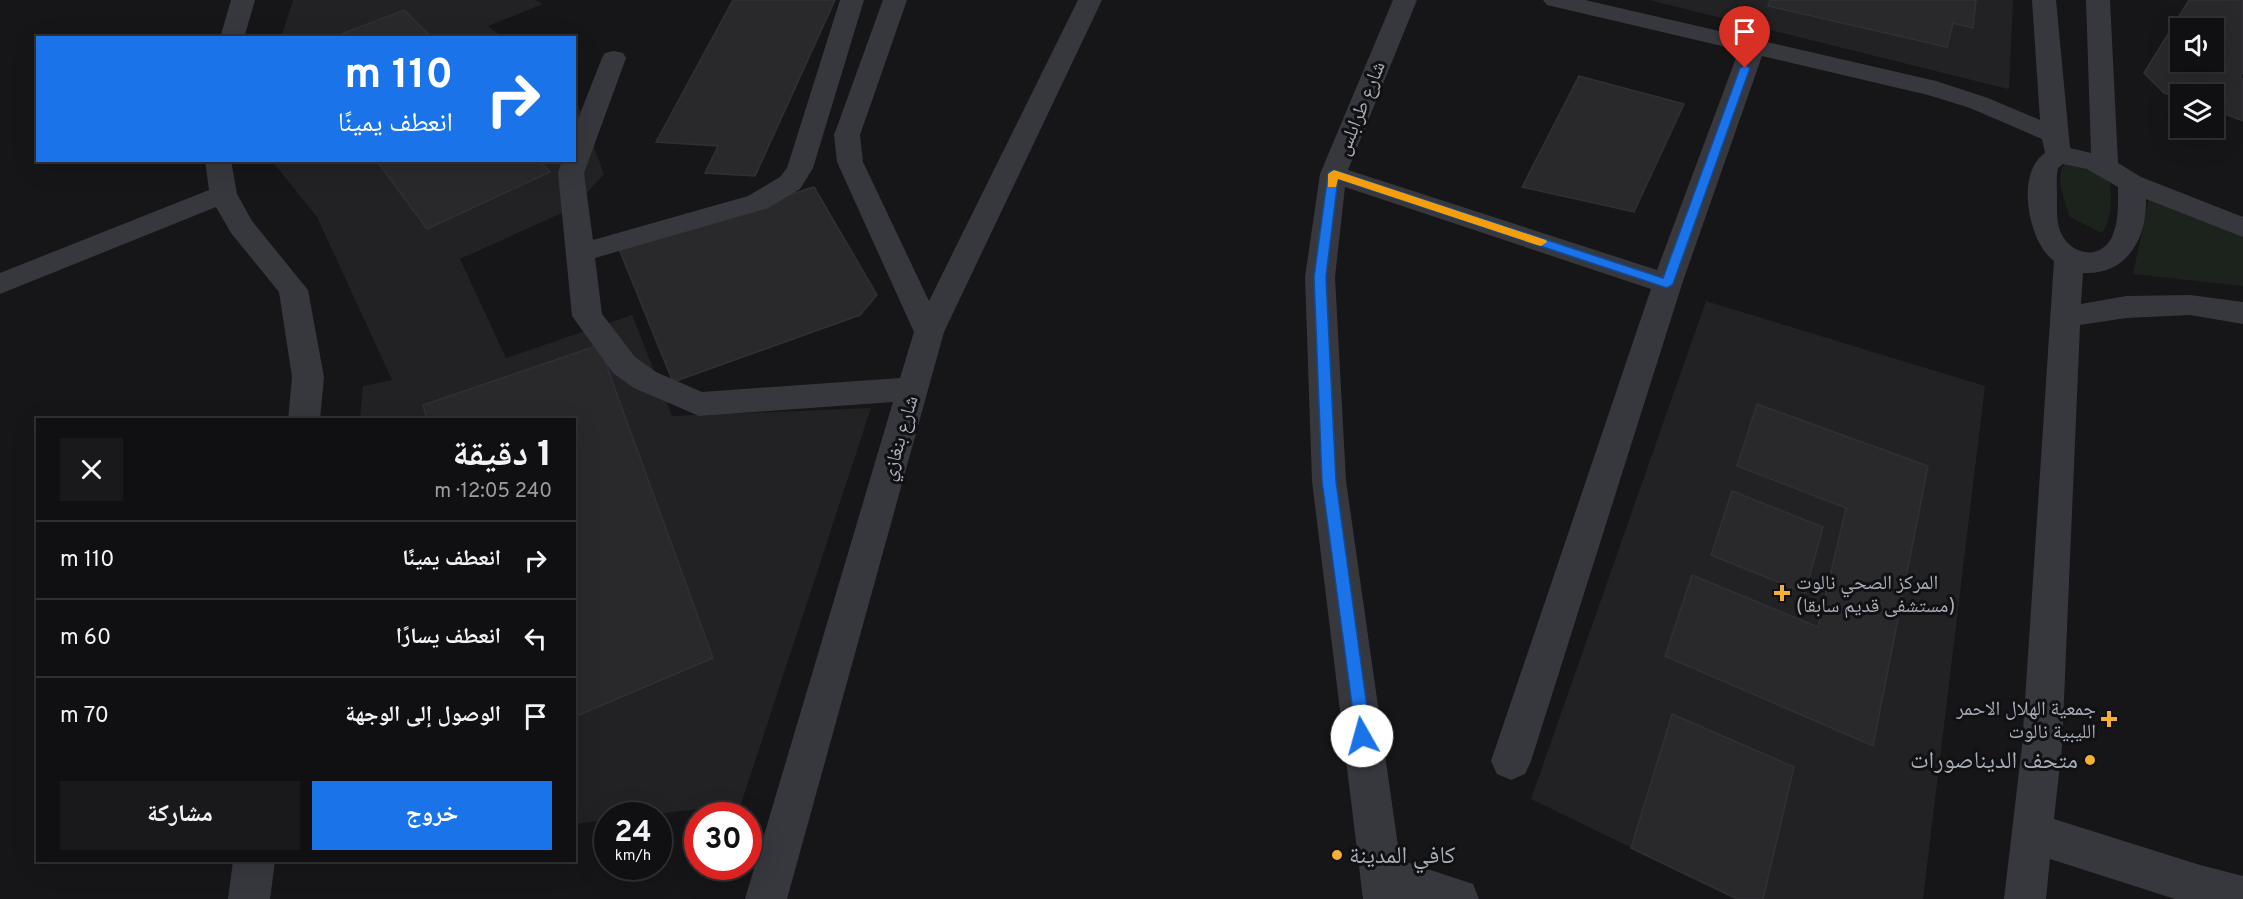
<!DOCTYPE html>
<html lang="ar">
<head>
<meta charset="utf-8">
<style>
  :root { --surface:#101012; --page:#19191b; --text:#f1f3f6; --muted:#9c9d9f; --line:#303032; --accent:#1a73e8 }
  body { margin:0; font-family:Overpass,"Noto Naskh Arabic",sans-serif; background:var(--page); color:var(--text); direction:rtl; height:100vh; display:flex; flex-direction:column; font-size:22px; white-space:nowrap }
  * { box-sizing:border-box; margin:0 }
  p { font-size:20px; color:var(--muted) }
  .icon { flex:none; width:33px; height:33px; fill:none; stroke:currentColor; stroke-width:2; stroke-linecap:round; stroke-linejoin:round }
  .map { position:relative; flex:1; overflow:hidden; direction:ltr }
  .details { position:absolute; left:36px; top:418px; width:540px; height:444px; display:flex; flex-direction:column; background:var(--surface); border-radius:0px; box-shadow:0 6px 24px #0002,0 0 0 2px var(--line); direction:rtl }
  .details>* { flex:none }
  .banner { position:absolute; left:36px; top:36px; width:540px; height:126px; border-radius:0px; box-shadow:0 6px 24px #0002,0 0 0 2px var(--line); direction:rtl; background:#1a73e8; color:#fff; overflow:hidden }
  .controls { position:absolute; left:2170px; top:18px; display:grid; gap:12px }
  .controls a { display:grid; place-items:center; width:54px; height:54px; border-radius:0px; background:var(--surface); box-shadow:0 6px 24px #0002,0 0 0 2px var(--line); font-size:30px }
  .speed { position:absolute; left:594px; top:802px; display:flex; gap:12px; font-size:30px; font-weight:700; text-align:center }
  .speed>* { display:grid; place-content:center; width:78px; height:78px; border-radius:50%; background:var(--surface); box-shadow:0 6px 24px #0002,0 0 0 2px var(--line); line-height:1 }
  .speed small { font-size:15px; font-weight:400 }
  .speed .limit { border:9px solid #d22; background:#fff; color:#111 }
  .pin { position:absolute; display:grid; place-items:center; width:51px; height:51px; color:#fff; margin:-62px -26px; border-radius:50% 50% 50% 0; rotate:-45deg; box-shadow:0 0 6px #0007 }
  .pin .icon { rotate:45deg }
  .me { position:absolute; width:66px; margin:-33px; rotate:353deg; stroke-linejoin:round; filter:drop-shadow(0 0 4px #0008) }
  .turn { display:flex; align-items:center; gap:21px; height:126px; padding:0 24px; font-size:27px }
  .turn .icon { width:78px; height:78px; stroke-width:2.5 }
  .turn b { display:block; font-size:42px; line-height:51px }
  .round { display:grid; place-items:center; flex:none; width:63px; height:63px; border-radius:0px; background:var(--page) }
  .headline { display:flex; align-items:center; justify-content:space-between; height:102px; padding:0 24px }
  h1 { font-size:36px; font-weight:800; line-height:45px }
  .primary-button { display:flex; gap:12px; margin-top:auto; padding:12px 24px }
  .primary-button a { flex:1; height:69px; border-radius:0px; background:var(--accent); color:#fff; font-size:24px; font-weight:800; line-height:69px; text-align:center }
  .primary-button a+a { background:var(--page); color:var(--text) }
  ul { padding:0; list-style:none }
  li { display:flex; align-items:center; gap:18px; height:78px; padding:0 24px; border-top:2px solid var(--line) }
  li div { flex:1 }
  li b { display:block; font-size:22px }
  li em { font-style:normal }
  .map>svg:first-child { display:block }
</style>
</head>
<body>
<div class="map">
<svg width="2243" height="899" viewBox="0 0 2243 899">
  <rect width="100%" height="100%" fill="#161618"/>
  <g fill="#222225">
    <polygon points="293,0 536,0 543,4 488,26 502,37 281,38"/>
    <polygon points="1649,0 2013,0 2009,89 2008,89"/>
    <polygon points="575,96 604,174 573,208 460,259 506,358 632,315 672,416 871,408 741,804 639,816 608,816 607,820 575,824 574,420 360,420 363,386 392,380 317,217 272,161 574,160"/>
    <polygon points="1706,301 1985,386 1923,899 1737,899 1531,799"/>
  </g>
  <g fill="#1c231d">
    <path d="M2068,161L2089,163L2110,181C2111,200 2113,216 2102,233L2070,217C2065,201 2052,172 2068,161Z"/>
    <polygon points="2149,198 2243,226 2243,286 2133,274"/>
  </g>
  <g fill="#29292c" stroke="#303034" stroke-width="1.5" fill-rule="evenodd">
    <polygon points="733,0 835,0 755,176 705,173 718,146 656,142"/>
    <polygon points="1770,0 1976,0 1973,28 1953,23 1947,47 1768,6"/>
    <path d="M2189,0H2243V72L2240,78L2243,79V121L2214,110V94H2181V99L2164,93L2144,73ZM2181,28H2214V62H2181Z"/>
    <polygon points="404,10 432,38 331,38"/>
    <polygon points="1579,76 1684,104 1634,212 1522,187"/>
    <polygon points="376,160 538,160 550,172 427,229"/>
    <polygon points="814,187 877,295 860,315 673,382 619,249"/>
    <polygon points="599,345 713,658 574,717 574,420 427,420 423,405"/>
    <polygon points="1757,404 1928,466 1873,746 1665,656 1692,575 1818,627 1846,508 1737,466"/>
    <polygon points="1732,491 1823,527 1805,593 1711,555"/>
    <polygon points="1672,714 1794,767 1763,899 1737,899 1631,848"/>
  </g>
  <g fill="none" stroke-linecap="round" stroke-linejoin="round">
    <g fill="#37383d" fill-rule="evenodd">
      <polygon points="231,0 255,0 244,38 220,38"/>
      <polygon points="840,0 864,0 813,168 800,189 768,208 595,258 602,314 635,357 656,372 702,392 900,378 914,332 837,162 834,135 883,0 907,0 860,135 863,162 929,301 1078,0 1102,0 944,332 787,899 745,899 893,402 699,416 634,388 613,373 572,316 558,173 562,160 574,160 574,129 602,58 605,53 614,51 623,53 626,58 584,173 593,240 748,196 780,177 787,168"/>
      <path d="M1393,0H1417L1348,170L1657,270L1739,50L1547,5L1543,0H1585L1936,81L1988,98L2040,120L2032,0H2056L2070,148L2091,153L2086,0H2110L2118,163L2141,177L2243,217V237L2146,199C2147,239 2127,275 2083,273L2081,304L2126,296L2190,295L2243,302V324L2190,315L2126,318L2080,325L2062,746L2054,819L2200,865L2243,876V899H2175L2050,859L2046,899H2004L2022,746L2054,261C2028,242 2015,173 2045,153L2042,139L1970,108L1928,95L1762,56L1682,284L1531,761L1525,774L1511,780L1497,774L1491,761L1651,289L1345,187L1335,277L1346,481L1400,860L1473,884L1479,899H1363L1312,481L1305,277L1320,174ZM2063,164L2087,169L2118,187C2118,204 2119,221 2112,237C2100,261 2071,255 2061,233C2056,222 2057,208 2057,196C2057,187 2056,177 2058,168Z"/>
      <polygon points="205,160 231,160 237,194 252,221 308,290 324,377 320,420 288,420 292,377 279,292 231,233 216,207 0,294 0,273 209,190"/>
      <polygon points="233,861 275,861 270,899 228,899"/>
    </g>
  </g>
  <polygon fill="#1a73e8" stroke="#114b97" stroke-width="1.5" points="1745,65 1750,68 1673,284 1667,288 1338,179 1326,277 1336,481 1371,736 1368,742 1362,744 1357,742 1322,481 1314,277 1328,174 1330,171 1337,171 1663,278 1740,68"/>
  <polygon fill="#f59e0b" points="1334,170 1546,240 1547,242 1541,246 1537,245 1338,179 1336,187 1328,187 1328,174"/>
  <g fill="#f2b134" stroke="#111113" stroke-width="2">
    <path d="M1779 584h6v6h6v6h-6v6h-6v-6h-6v-6h6z"/>
    <path d="M2106 710h6v6h6v6h-6v6h-6v-6h-6v-6h6z"/>
    <circle cx="2090" cy="760" r="6"/>
    <circle cx="1337" cy="855" r="6"/>
  </g>
  <g text-anchor="middle" stroke-width="6" stroke-linejoin="round" paint-order="stroke">
    <g font-size="20" fill="#a8adb8" stroke="#111113">
      <text transform="translate(1360 108) rotate(-68)" y="7">شارع طرابلس</text>
      <text transform="translate(899 438) rotate(-74)" y="7">شارع بنغازي</text>
    </g>
    <g font-size="20" fill="#a8adb8" stroke="#111113" text-anchor="start">
      <text x="1796" y="589">المركز الصحي نالوت<tspan x="1796" dy="23">(مستشفى قديم سابقا)</tspan></text>
      <text x="2096" y="715" text-anchor="end">جمعية الهلال الاحمر<tspan x="2096" dy="23">الليبية نالوت</tspan></text>
    </g>
    <g font-size="24" fill="#a8adb8" stroke="#111113" text-anchor="end">
      <text x="2078" y="768">متحف الديناصورات</text>
      <text x="1349" y="863" text-anchor="start">كافي المدينة</text>
    </g>
  </g>
</svg>
<div class="controls">
<a><svg class="icon" aria-label="sound" viewBox="0 0 24 24"><path d="M4 9h4l5-4v14l-5-4H4zM17 9q2 3 0 6"/></svg></a>
<a><svg class="icon" aria-label="layers" viewBox="0 0 24 24"><path d="M12 4l9 5-9 5-9-5zM3 14l9 5 9-5"/></svg></a>
</div>
<div class="speed"><div>24<small>km/h</small></div><div class="limit">30</div></div>
<div class="pin" style="left:1745px;top:68px;background:#d93025"><svg class="icon" aria-label="arrive" viewBox="0 0 24 24"><path d="M6 21V4h12l-3 4 3 4H6"/></svg></div>
<svg class="me" style="left:1362px;top:736px" viewBox="-20 -20 40 40"><circle r="19" fill="#fff"/><path d="M0-13L10 11 0 6-10 11z" fill="#1a73e8"/></svg>
<div class="banner">
<div class="turn"><svg class="icon" aria-label="right" viewBox="0 0 24 24"><path d="M7 20v-9h11M14 6l5 5-5 5"/></svg><div><b>110 m</b>انعطف يمينًا</div></div>
</div>
<section class="details">
<div class="headline"><div><h1>1 دقيقة</h1><p>240 m · 12:05</p></div><a class="round"><svg class="icon" aria-label="close" viewBox="0 0 24 24"><path d="M6 6l12 12M18 6L6 18"/></svg></a></div>
<ul>
<li><svg class="icon" aria-label="right" viewBox="0 0 24 24"><path d="M7 20v-9h11M14 6l5 5-5 5"/></svg><div><b>انعطف يمينًا</b></div><em>110 m</em></li>
<li><svg class="icon" aria-label="left" viewBox="0 0 24 24"><path d="M17 20v-9H6M10 6l-5 5 5 5"/></svg><div><b>انعطف يسارًا</b></div><em>60 m</em></li>
<li><svg class="icon" aria-label="arrive" viewBox="0 0 24 24"><path d="M6 21V4h12l-3 4 3 4H6"/></svg><div><b>الوصول إلى الوجهة</b></div><em>70 m</em></li>
</ul>
<div class="primary-button"><a>خروج</a><a>مشاركة</a></div>
</section>
</div>
</body>
</html>
